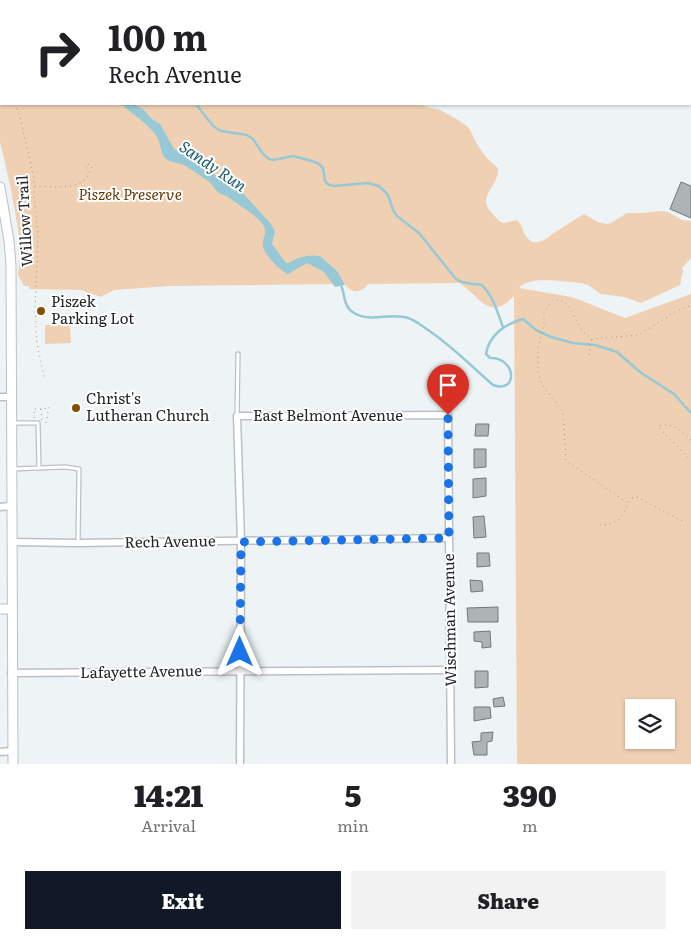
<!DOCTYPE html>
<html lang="en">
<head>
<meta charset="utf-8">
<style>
  :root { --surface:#fff; --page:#f2f2f2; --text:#202124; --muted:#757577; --accent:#111827 }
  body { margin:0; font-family:Literata,serif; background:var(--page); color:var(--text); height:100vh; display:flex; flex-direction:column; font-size:19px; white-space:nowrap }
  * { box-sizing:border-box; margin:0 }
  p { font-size:16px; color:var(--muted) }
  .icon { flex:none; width:28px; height:28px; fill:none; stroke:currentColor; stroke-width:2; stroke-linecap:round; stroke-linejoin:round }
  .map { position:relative; height:764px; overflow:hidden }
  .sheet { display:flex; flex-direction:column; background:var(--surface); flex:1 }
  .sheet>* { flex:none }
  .banner { position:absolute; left:0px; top:0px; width:691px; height:105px; box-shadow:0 1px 4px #0004; background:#fff; color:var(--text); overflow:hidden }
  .buttons { position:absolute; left:625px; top:699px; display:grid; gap:10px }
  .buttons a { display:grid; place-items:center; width:50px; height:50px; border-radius:0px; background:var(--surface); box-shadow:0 1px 4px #0004; font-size:25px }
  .pin { position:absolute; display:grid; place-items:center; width:42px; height:42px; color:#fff; margin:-51px -21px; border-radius:50% 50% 50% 0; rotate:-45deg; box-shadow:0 0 5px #0007 }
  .pin .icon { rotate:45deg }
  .me { position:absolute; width:55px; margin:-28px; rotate:0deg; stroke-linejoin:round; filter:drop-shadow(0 0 4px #0008) }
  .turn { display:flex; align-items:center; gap:18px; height:105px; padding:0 25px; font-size:22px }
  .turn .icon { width:65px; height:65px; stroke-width:2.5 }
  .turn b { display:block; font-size:35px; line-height:42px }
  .eta { display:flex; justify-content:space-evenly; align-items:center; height:85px; text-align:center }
  .eta b { font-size:30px; font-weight:800; line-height:35px }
  .primary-button { display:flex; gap:10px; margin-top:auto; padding:10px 25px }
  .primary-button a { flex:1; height:58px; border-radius:0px; background:var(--accent); color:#fff; font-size:20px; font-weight:800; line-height:58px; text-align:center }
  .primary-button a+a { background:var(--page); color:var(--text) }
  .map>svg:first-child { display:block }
</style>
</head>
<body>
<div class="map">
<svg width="691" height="764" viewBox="0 0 691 764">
  <rect width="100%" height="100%" fill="#eef4f5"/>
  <g fill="#efd0b3" fill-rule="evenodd">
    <path d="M0,0L158,1H1V104H421C427,108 433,108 440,110C448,114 457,119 464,124C471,128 473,137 477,144C482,153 489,161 498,168C500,186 476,195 491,212C496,217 497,220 503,223L517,220C526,229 520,233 532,242C541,243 547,239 552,234L584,214L598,222L606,224L611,223L627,213H644L659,211L668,212L682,220L691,221V258L682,268L683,271L680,285L641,303L624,297L601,294L588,285L581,283C566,282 529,275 519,288L572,297L625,318L691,294V764H517L514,296C489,323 479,295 459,283L368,284C362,293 351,294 345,284L170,286L114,290L101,297L81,290L29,289V286H24L18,275L20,257L19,235L11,189L0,142ZM634,708H666V740H634Z"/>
    <polygon points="70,324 71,343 45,344 45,325"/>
  </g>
  <path fill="#96c9d5" d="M121,104H134L144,110L152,119L160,124L174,149L201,163L232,189L241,191L271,224L275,232L272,244L286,263H289C296,257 311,254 320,256L337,271L345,285L335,287L324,272L307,263L288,274C280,271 265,255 263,247C261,238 270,232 261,222C251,211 239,206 228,197C225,195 221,195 218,192C214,189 212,183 208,181C201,176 193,171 186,166C180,162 171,164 165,158C160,153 161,141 155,134C146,122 132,114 121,104Z"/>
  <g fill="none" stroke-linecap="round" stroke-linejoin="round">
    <g stroke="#96c9d5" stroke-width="2.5">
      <polyline points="146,0 147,1"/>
      <path d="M196,104L213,126L221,131L247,135L253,139L263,154L269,159L273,160L293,156L312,161L319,164L323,168L325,181L329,185L335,186L367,183L379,186L388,195L393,210L397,216L419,233L456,279C465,285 473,283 482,285C494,297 497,312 503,327"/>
      <path d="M340,283C346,294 342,306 354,313C370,323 392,312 408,318C415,320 422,326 428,330C452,346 471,366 493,385C519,394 516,357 490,358L486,354C489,335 505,324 523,319L536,330L551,337L573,343L595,345L617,352L640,372L674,394L691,413"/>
    </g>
  </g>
  <g fill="#aeb4b5" stroke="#727778">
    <polygon points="681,182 691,186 691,218 670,209"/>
    <polygon points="476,424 489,424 488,436 475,436"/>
    <polygon points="474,449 486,449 486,467 474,468"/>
    <polygon points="486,478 486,496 473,498 473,479"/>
    <polygon points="484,516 486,537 474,538 473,517"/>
    <polygon points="477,553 489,553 490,566 477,567"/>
    <polygon points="470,580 482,581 483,591 471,592"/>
    <polygon points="498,607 498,622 468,622 467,608"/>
    <polygon points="490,631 491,647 482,648 482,642 474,641 474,632"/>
    <polygon points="475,671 488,671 488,687 475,688"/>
    <polygon points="503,697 505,706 494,707 493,699"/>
    <polygon points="474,707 490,707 491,718 474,721"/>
    <polygon points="493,732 492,741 487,742 487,755 474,755 472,742 481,741 481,733"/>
  </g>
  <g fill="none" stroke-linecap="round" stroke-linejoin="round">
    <g stroke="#bbc1c3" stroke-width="5.5">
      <g id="lane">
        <polyline points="495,0 496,1"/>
        <polyline points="237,416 238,354"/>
        <polyline points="14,423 38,423 39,468"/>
        <polyline points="12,469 65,467 79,469 78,543"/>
      </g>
    </g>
    <g stroke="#bbc1c3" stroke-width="9">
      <g id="street">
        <polyline points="690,24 691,21"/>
        <polyline points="0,397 11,397"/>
        <polyline points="0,507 11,506"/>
        <polyline points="12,542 78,543 449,538"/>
        <polyline points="11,673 450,670"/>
        <polyline points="0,752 12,751"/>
        <polyline points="240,764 241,542 237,416 448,415 451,764"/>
      </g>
    </g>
    <g stroke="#bbc1c3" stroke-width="11">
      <g id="secondary">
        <polyline points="0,187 9,241 11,265 13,764"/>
        <polyline points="0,609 12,609"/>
      </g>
    </g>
    <g stroke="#979b9c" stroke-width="1" stroke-dasharray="1 4" stroke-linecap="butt">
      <polyline points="0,77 1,79"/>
      <polyline points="15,104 20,117 34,178 34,194 38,236 35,310 37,344 45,380"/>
      <path d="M35,186C50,186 75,191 86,178C89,175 89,171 92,168L89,164L86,167L90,171"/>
      <path d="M592,340C589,335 586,335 583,331C573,321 572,297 553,300L544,311V325L538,347V373L543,386L563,412L566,461L628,503C623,518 617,525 599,525"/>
      <polyline points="589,355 591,342 593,339 639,335 675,312 691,305"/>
      <polyline points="41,409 42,420"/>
      <polyline points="34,418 34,409 45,409 45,408"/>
      <polyline points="46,423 49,407"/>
      <path d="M691,440C681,432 672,420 658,427L691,460"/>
      <polyline points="629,502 632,498 637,497 682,521 682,522 681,522"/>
    </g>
    <use href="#lane" stroke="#fff" stroke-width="3"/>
    <use href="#street" stroke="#fff" stroke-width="6"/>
    <use href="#secondary" stroke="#fff" stroke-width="9"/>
  </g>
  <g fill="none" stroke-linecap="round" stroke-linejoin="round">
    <polyline stroke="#1a73e8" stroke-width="9" stroke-dasharray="0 16.2" points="240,652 241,542 449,538 448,415"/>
  </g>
  <g fill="#864e00" stroke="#fff" stroke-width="2">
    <circle cx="41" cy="311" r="5"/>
    <circle cx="76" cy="408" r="5"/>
  </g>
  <g text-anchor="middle" stroke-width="4" stroke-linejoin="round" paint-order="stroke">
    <g font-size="15" font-style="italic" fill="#603600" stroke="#fff">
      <text x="130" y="200">Piszek Preserve</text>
    </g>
    <g font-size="15" fill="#232526" stroke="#fff">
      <text transform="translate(25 221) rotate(-93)" y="5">Willow Trail</text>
      <text x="328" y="421">East Belmont Avenue</text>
      <text transform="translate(170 542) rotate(-1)" y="5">Rech Avenue</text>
      <text transform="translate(450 620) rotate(-91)" y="5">Wischman Avenue</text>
      <text transform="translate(141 672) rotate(-1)" y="5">Lafayette Avenue</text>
    </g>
    <g font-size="15" fill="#232526" stroke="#fff" text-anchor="start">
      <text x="51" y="307">Piszek<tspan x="51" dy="17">Parking Lot</tspan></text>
      <text x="86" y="404">Christ's<tspan x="86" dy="17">Lutheran Church</tspan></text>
    </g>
    <g font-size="16" font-style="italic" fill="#195d6a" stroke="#fff">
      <text transform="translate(213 166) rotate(34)" y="6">Sandy Run</text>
    </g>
  </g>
</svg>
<div class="buttons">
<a><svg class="icon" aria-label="layers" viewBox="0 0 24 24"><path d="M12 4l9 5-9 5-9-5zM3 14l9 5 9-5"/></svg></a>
</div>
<div class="pin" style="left:448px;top:415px;background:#d93025"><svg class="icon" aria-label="arrive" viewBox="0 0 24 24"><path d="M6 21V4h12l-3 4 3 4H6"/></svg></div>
<svg class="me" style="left:240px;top:652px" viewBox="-20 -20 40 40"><path d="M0-17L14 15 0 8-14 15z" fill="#1a73e8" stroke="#fff" stroke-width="4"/></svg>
<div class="banner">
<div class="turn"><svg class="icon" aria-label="right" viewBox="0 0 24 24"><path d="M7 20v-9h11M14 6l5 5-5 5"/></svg><div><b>100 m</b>Rech Avenue</div></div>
</div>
</div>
<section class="sheet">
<div class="eta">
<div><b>14:21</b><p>Arrival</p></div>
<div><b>5</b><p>min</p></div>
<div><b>390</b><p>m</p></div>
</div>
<div class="primary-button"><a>Exit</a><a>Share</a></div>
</section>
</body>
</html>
